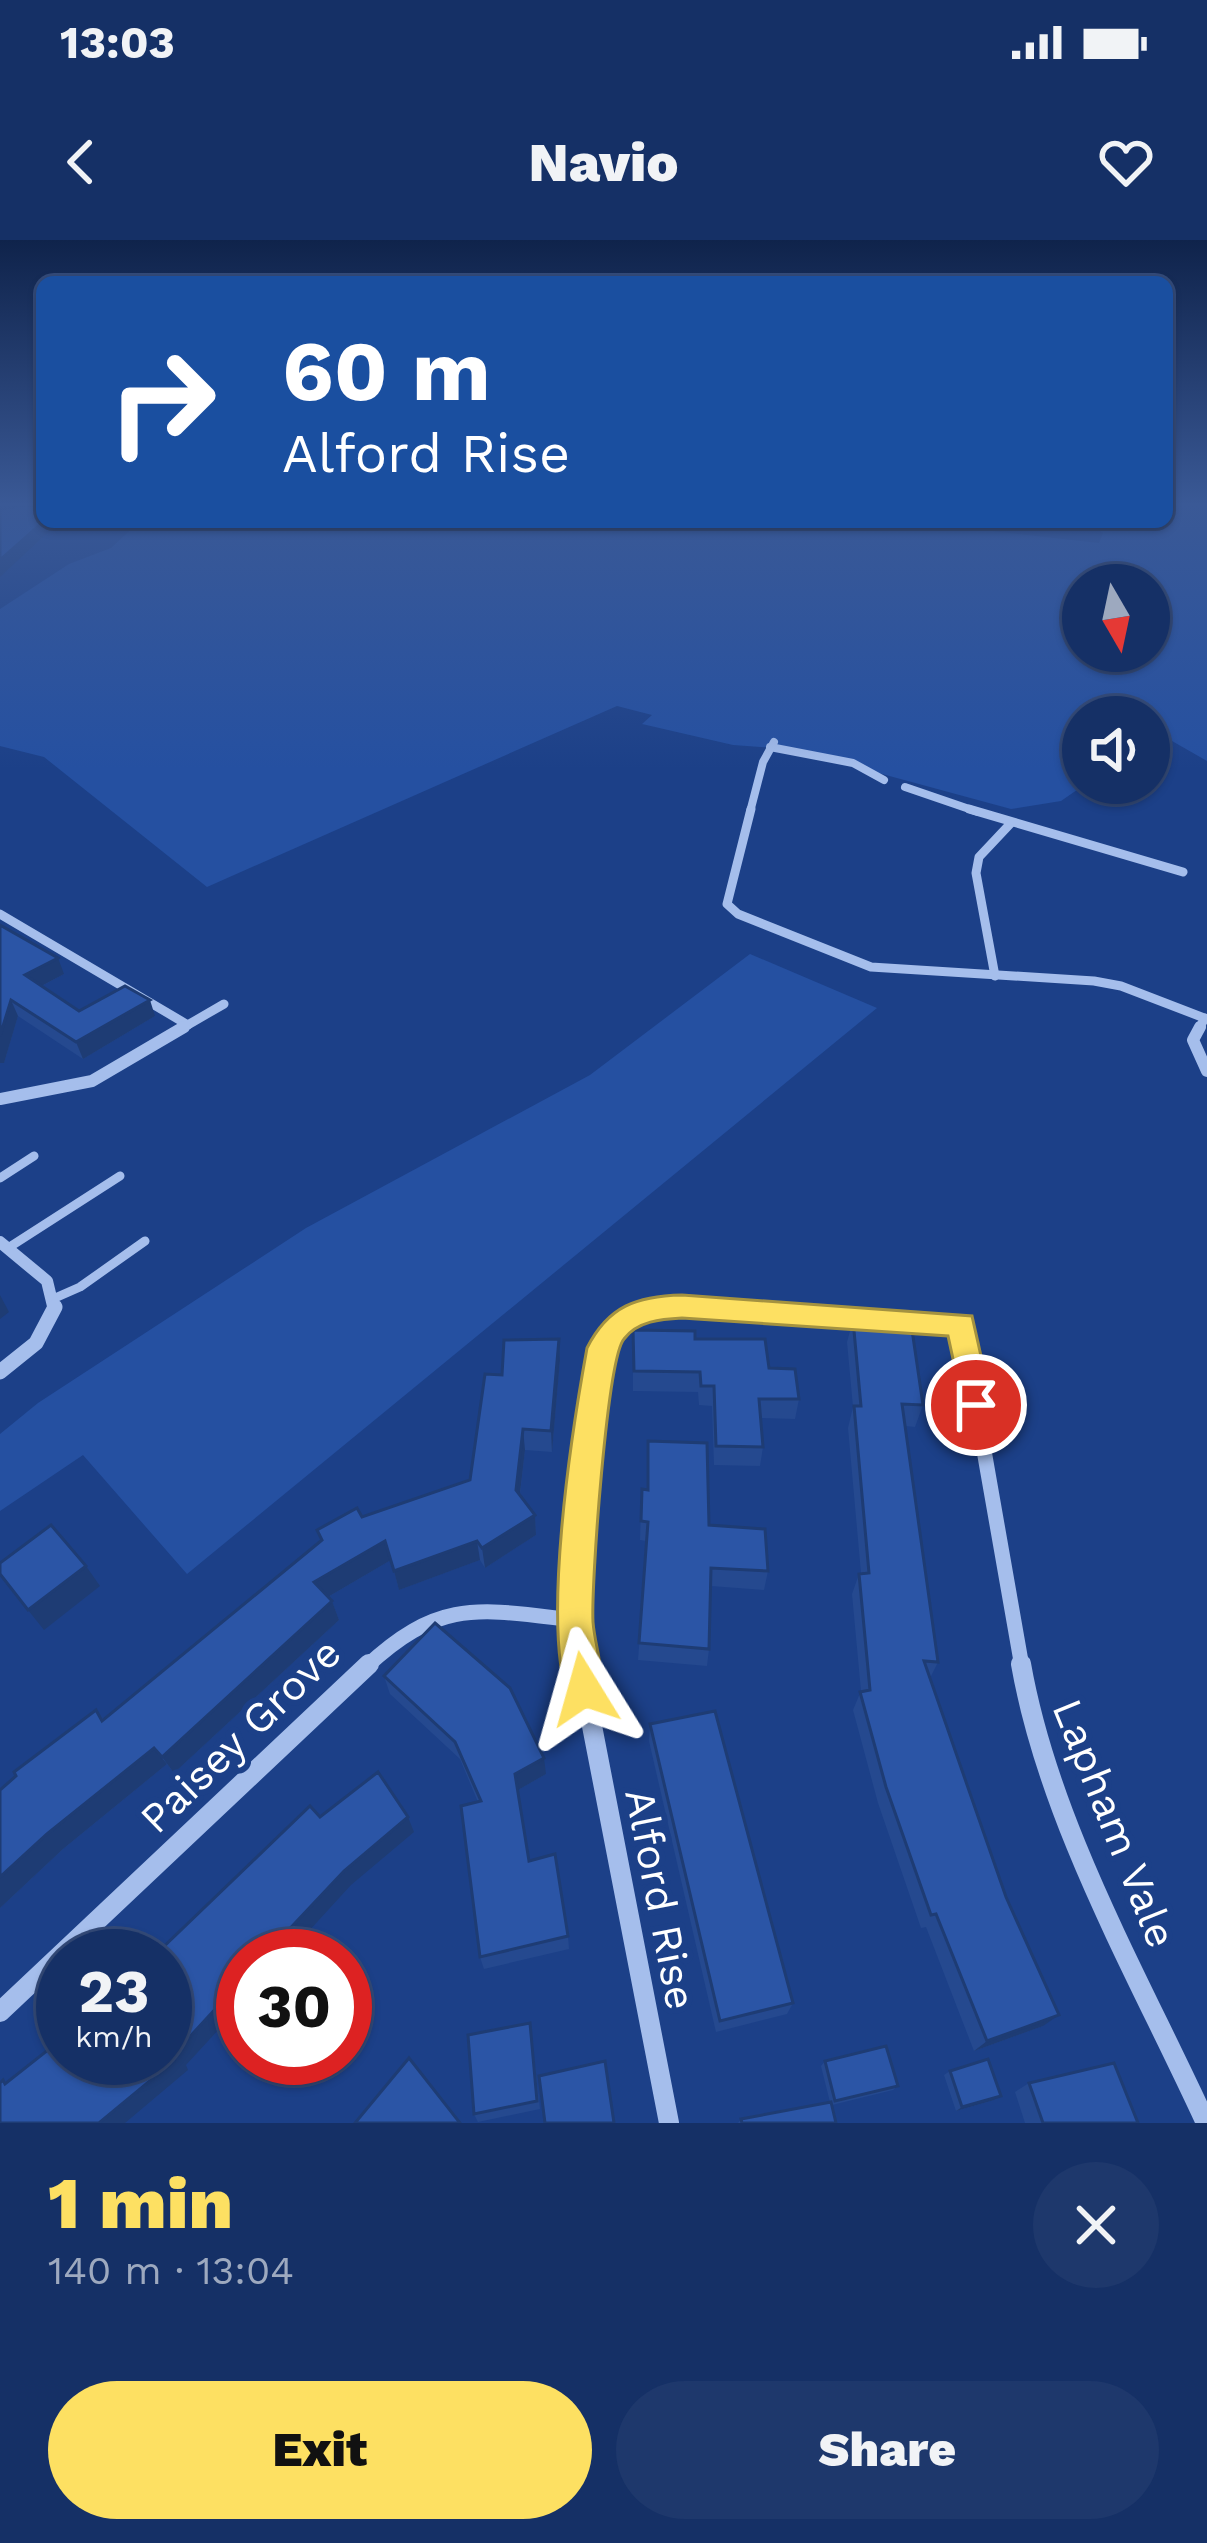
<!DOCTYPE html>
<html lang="en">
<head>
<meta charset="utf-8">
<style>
  :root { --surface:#153066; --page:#1e386c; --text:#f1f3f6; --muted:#9da9bf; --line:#344b7a; --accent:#fde062 }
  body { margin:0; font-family:"Work Sans",sans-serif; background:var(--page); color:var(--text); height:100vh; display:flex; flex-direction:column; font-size:45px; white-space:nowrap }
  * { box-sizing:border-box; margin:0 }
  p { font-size:39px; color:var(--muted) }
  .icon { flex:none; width:66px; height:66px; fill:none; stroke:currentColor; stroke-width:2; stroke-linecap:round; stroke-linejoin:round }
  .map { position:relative; height:1883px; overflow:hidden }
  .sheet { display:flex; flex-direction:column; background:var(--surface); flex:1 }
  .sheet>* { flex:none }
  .top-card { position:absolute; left:36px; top:36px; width:1137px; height:252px; border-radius:18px; box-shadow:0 3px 9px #0004,0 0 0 3px var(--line); background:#1a4fa0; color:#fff; overflow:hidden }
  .needle { width:78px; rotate:171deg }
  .fabs { position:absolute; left:1062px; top:324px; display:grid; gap:24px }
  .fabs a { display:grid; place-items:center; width:108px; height:108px; border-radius:50%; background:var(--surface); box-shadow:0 3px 9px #0004,0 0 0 3px var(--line); font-size:60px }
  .speed { position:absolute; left:36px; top:1689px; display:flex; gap:24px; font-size:60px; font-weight:700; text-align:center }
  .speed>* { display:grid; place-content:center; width:156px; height:156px; border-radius:50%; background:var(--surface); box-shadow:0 3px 9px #0004,0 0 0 3px var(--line); line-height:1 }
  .speed small { font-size:30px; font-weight:400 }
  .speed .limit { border:18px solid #d22; background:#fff; color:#111 }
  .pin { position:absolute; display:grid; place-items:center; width:102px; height:102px; color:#fff; margin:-51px; border:6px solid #fff; border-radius:50%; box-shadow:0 3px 12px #0007 }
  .me { position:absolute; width:132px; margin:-66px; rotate:352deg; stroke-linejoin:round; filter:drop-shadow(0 0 9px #0008) }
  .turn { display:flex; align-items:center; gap:42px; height:252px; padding:0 48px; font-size:54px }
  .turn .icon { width:156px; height:156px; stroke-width:2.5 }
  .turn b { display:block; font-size:84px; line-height:102px }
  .round { display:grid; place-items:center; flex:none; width:126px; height:126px; border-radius:63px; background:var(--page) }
  .headline { display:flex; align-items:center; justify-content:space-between; height:204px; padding:0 48px }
  h1 { font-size:72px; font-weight:800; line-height:90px; color:var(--accent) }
  .primary-button { display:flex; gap:24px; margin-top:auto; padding:24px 48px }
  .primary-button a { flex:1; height:138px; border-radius:72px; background:var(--accent); color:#111; font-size:48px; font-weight:800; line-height:138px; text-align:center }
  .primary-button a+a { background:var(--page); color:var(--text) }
  .status { display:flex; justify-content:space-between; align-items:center; height:84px; padding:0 60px; background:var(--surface); direction:ltr }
  .status svg { height:33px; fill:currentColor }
  header { display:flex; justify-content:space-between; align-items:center; height:156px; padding:0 48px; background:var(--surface); font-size:54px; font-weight:800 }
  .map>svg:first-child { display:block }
</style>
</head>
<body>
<div class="status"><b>13:03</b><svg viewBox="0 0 49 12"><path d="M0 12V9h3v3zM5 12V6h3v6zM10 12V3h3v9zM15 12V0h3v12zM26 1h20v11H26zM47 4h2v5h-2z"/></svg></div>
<header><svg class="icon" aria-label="back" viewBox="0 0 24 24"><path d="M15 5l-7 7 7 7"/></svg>Navio<svg class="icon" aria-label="heart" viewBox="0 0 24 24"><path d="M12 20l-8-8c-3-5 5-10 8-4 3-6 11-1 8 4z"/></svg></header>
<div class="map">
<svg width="1207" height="1883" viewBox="0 0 1207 1883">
  <rect width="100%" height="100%" fill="#1c4088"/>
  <g fill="#2550a1" fill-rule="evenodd">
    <path d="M1167,266H1207V521L1158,493L1149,498V477H1083V543H1087L1061,561L1011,569L790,509L733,505L642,484L652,475L617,466L207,647L44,517L0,506V369L69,324L111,308L139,282H912L1099,303L1103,293L1087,282H1167ZM1083,345H1149V411H1083Z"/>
    <polygon points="750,714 877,768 187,1334 83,1215 0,1271 0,1194 38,1163 306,988 590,835"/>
  </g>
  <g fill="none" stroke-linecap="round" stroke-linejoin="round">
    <g stroke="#a5beec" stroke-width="9">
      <polyline points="0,938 34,916"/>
      <polyline points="8,1008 120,936"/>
      <polyline points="55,1058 80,1047 145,1001"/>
    </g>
    <g stroke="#a5beec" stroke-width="8">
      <polyline points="770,507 853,523 884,540"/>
      <polyline points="905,547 978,572"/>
      <polyline points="750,572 763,522 774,502"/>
    </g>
    <g stroke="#a5beec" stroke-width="9">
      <polyline points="751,569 727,664 738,674 871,727 1094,741 1121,746 1207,779"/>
      <polyline points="969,569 1183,632"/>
      <polyline points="0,674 188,785"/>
      <polyline points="995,736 976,633 979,617 1011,583"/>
      <polyline points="179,790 224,764"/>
      <polyline points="1198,790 1205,778"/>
    </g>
    <g stroke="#a5beec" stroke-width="12">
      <polyline points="1200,787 1193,800 1207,831"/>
      <polyline points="0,859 92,841 184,787"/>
      <polyline points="0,1002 47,1041 54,1070"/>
      <polyline points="652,1070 683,1066 742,1070"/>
    </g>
    <g stroke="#a5beec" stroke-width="15">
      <polyline points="698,1067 962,1085 1022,1427"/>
      <polyline points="0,1132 36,1103 55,1067"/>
      <path d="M366,1427C440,1358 479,1369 574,1380"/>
      <polyline points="581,1427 574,1380 603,1108 626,1080 670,1067"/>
    </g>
    <g stroke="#a5beec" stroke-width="20">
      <polyline points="580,1424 669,1883"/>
      <path d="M1021,1424C1049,1583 1139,1737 1206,1883"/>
      <polyline points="0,1772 369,1424"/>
    </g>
  </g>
  <g fill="#25498f">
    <polygon points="0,685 64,734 42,746 79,771 155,776 83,819 18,776 4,823 0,823"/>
    <polygon points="853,1080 923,1165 915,1187 906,1186 938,1422 930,1438 1043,1786 974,1811 926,1687 921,1688 878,1563 853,1470 861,1451 852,1354 859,1334 861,1333 848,1188 853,1167 847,1102"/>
    <polygon points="633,1090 695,1099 769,1128 799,1159 795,1179 761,1178 763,1207 760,1226 714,1225 712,1166 699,1165 698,1152 633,1151"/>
    <polygon points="559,1099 560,1120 552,1212 525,1210 520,1255 535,1275 536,1295 485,1328 480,1320 399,1350 391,1320 328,1357 332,1361 339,1380 174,1533 167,1524 63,1609 0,1668 0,1550 96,1470 104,1480 321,1301 317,1290 362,1277 470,1240 502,1135"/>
    <polygon points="641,1268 709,1285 768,1331 764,1350 711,1346 709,1409 707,1426 638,1420 647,1301 640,1300"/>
    <polygon points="384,1436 546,1534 518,1550 529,1621 568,1696 569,1709 484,1729 480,1717 478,1562 460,1519 390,1454"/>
    <polygon points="650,1484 793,1763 787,1774 716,1792 649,1501"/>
    <polygon points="530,1783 540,1869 478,1882 474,1874"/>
    <polygon points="825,1821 898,1846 893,1850 832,1865 836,1883 738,1883 741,1879 830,1862 821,1826"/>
    <polygon points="950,1831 1001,1856 994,1860 956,1871 944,1835"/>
    <polygon points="1029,1843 1138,1883 1025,1883 1015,1852"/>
  </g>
  <g fill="#1e3c74">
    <polygon points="43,282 59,282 0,337 0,320"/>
    <polygon points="58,718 64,734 32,751 25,735"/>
    <polygon points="11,760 18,776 4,823 0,823 0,796"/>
    <polygon points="150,760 155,776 83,819 76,802"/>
    <polygon points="0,1055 9,1072 0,1079"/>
    <polygon points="559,1099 560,1120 552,1212 551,1191"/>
    <polygon points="523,1189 525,1210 518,1270 516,1250"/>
    <polygon points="535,1275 536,1295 485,1328 482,1308"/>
    <polygon points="385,1301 391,1320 321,1361 314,1342"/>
    <polygon points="477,1301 480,1320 399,1350 394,1331"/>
    <polygon points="86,1326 100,1346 44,1390 28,1370"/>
    <polygon points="332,1361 339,1380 174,1533 162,1517"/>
    <polygon points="154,1508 167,1524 63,1609 0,1668 0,1637 47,1594"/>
    <polygon points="544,1518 546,1534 518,1550 515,1534"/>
    <polygon points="408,1577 414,1592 351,1645 286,1716 264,1716 344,1631"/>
    <polygon points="243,1739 243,1763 186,1825 188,1830 125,1883 99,1883 172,1816"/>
    <polygon points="1059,1775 1043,1786 974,1811 987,1801"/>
    <polygon points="1001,1856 994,1860 956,1871 962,1867"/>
  </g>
  <g fill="#2b55a6" stroke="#1e3c74" stroke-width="3">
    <polygon points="19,266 42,266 43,282 0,320 0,269"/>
    <polygon points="0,685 58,718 25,735 79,771 125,746 150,760 76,802 11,760 0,796"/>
    <polygon points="853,1080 911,1083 923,1165 902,1164 938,1422 924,1421 1006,1657 1059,1775 987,1801 936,1674 931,1675 886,1547 860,1452 870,1450 859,1334 869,1333 854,1166 861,1166"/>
    <polygon points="633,1090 695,1091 695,1099 765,1099 769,1128 795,1129 799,1159 759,1159 763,1207 716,1206 714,1146 701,1146 700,1132 634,1131"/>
    <polygon points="559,1099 551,1191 523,1189 516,1250 535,1275 482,1308 477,1301 394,1331 385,1301 314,1342 332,1361 162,1517 154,1508 47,1594 0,1637 0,1550 16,1536 14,1532 96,1470 102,1481 322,1300 317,1290 357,1268 362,1277 470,1240 485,1134 502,1135 504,1100"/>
    <polygon points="648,1201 707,1203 709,1285 765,1289 768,1331 711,1328 709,1409 639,1403 648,1282 641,1281 642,1249 648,1250"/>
    <polygon points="51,1285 86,1326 28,1370 0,1334 0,1323"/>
    <polygon points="435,1383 510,1448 544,1518 515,1534 529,1621 555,1614 568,1696 480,1717 461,1566 481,1561 455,1502 384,1436"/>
    <polygon points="715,1471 793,1763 720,1781 650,1484"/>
    <polygon points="378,1532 408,1577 344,1631 264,1716 243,1716 243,1739 172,1816 174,1821 99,1883 0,1883 0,1843 3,1840 5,1844 63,1798 63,1818 165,1818 165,1716 154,1716 310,1566 320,1577"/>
    <polygon points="530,1783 537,1861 474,1874 468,1795"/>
    <polygon points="886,1806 898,1846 835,1861 825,1821"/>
    <polygon points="409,1818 460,1883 355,1883"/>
    <polygon points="988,1819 1001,1856 962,1867 950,1831"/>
    <polygon points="605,1821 614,1883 545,1883 539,1836"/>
    <polygon points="1114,1823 1138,1883 1043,1883 1029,1843"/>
    <polygon points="831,1862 836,1883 742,1883 741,1879"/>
  </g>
  <linearGradient id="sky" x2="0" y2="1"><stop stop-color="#0f234b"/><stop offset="0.5" stop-color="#3a5996"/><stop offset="1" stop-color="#3a5996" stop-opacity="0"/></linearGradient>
  <rect width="1207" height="529" fill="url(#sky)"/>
  <path fill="#fde062" stroke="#a49240" stroke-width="3" d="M682,1055L972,1076L992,1165L988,1174L976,1178L965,1174L948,1096L682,1078C662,1079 637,1081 624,1099C607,1119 591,1346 593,1382C595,1409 608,1438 597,1463L584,1469L570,1463C540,1391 572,1190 587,1108C608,1066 637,1056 682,1055Z"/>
  <g text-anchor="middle" stroke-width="12" stroke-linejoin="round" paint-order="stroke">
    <g font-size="42" fill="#fff" stroke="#1c4088">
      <text transform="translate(240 1495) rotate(-44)" y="15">Paisey Grove</text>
      <text transform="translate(1115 1583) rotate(68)" y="15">Lapham Vale</text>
      <text transform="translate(661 1659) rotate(79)" y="15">Alford Rise</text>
    </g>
  </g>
</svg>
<div class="fabs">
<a><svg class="needle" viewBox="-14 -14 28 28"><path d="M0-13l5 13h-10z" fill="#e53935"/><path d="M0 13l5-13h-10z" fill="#9da9bf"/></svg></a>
<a><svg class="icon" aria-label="sound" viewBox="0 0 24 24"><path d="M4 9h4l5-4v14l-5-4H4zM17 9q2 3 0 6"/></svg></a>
</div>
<div class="speed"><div>23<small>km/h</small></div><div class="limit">30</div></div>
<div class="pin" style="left:976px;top:1165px;background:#d93025"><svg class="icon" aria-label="arrive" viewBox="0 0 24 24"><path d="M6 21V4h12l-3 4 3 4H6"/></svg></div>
<svg class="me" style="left:584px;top:1449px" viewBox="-20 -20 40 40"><path d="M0-17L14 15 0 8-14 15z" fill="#fde062" stroke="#fff" stroke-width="4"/></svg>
<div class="top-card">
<div class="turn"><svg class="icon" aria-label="right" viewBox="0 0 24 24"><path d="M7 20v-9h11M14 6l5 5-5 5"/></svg><div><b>60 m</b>Alford Rise</div></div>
</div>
</div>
<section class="sheet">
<div class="headline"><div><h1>1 min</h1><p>140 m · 13:04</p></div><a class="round"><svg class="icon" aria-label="close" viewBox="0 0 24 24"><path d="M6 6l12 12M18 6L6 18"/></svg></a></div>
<div class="primary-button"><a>Exit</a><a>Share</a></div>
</section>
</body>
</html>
